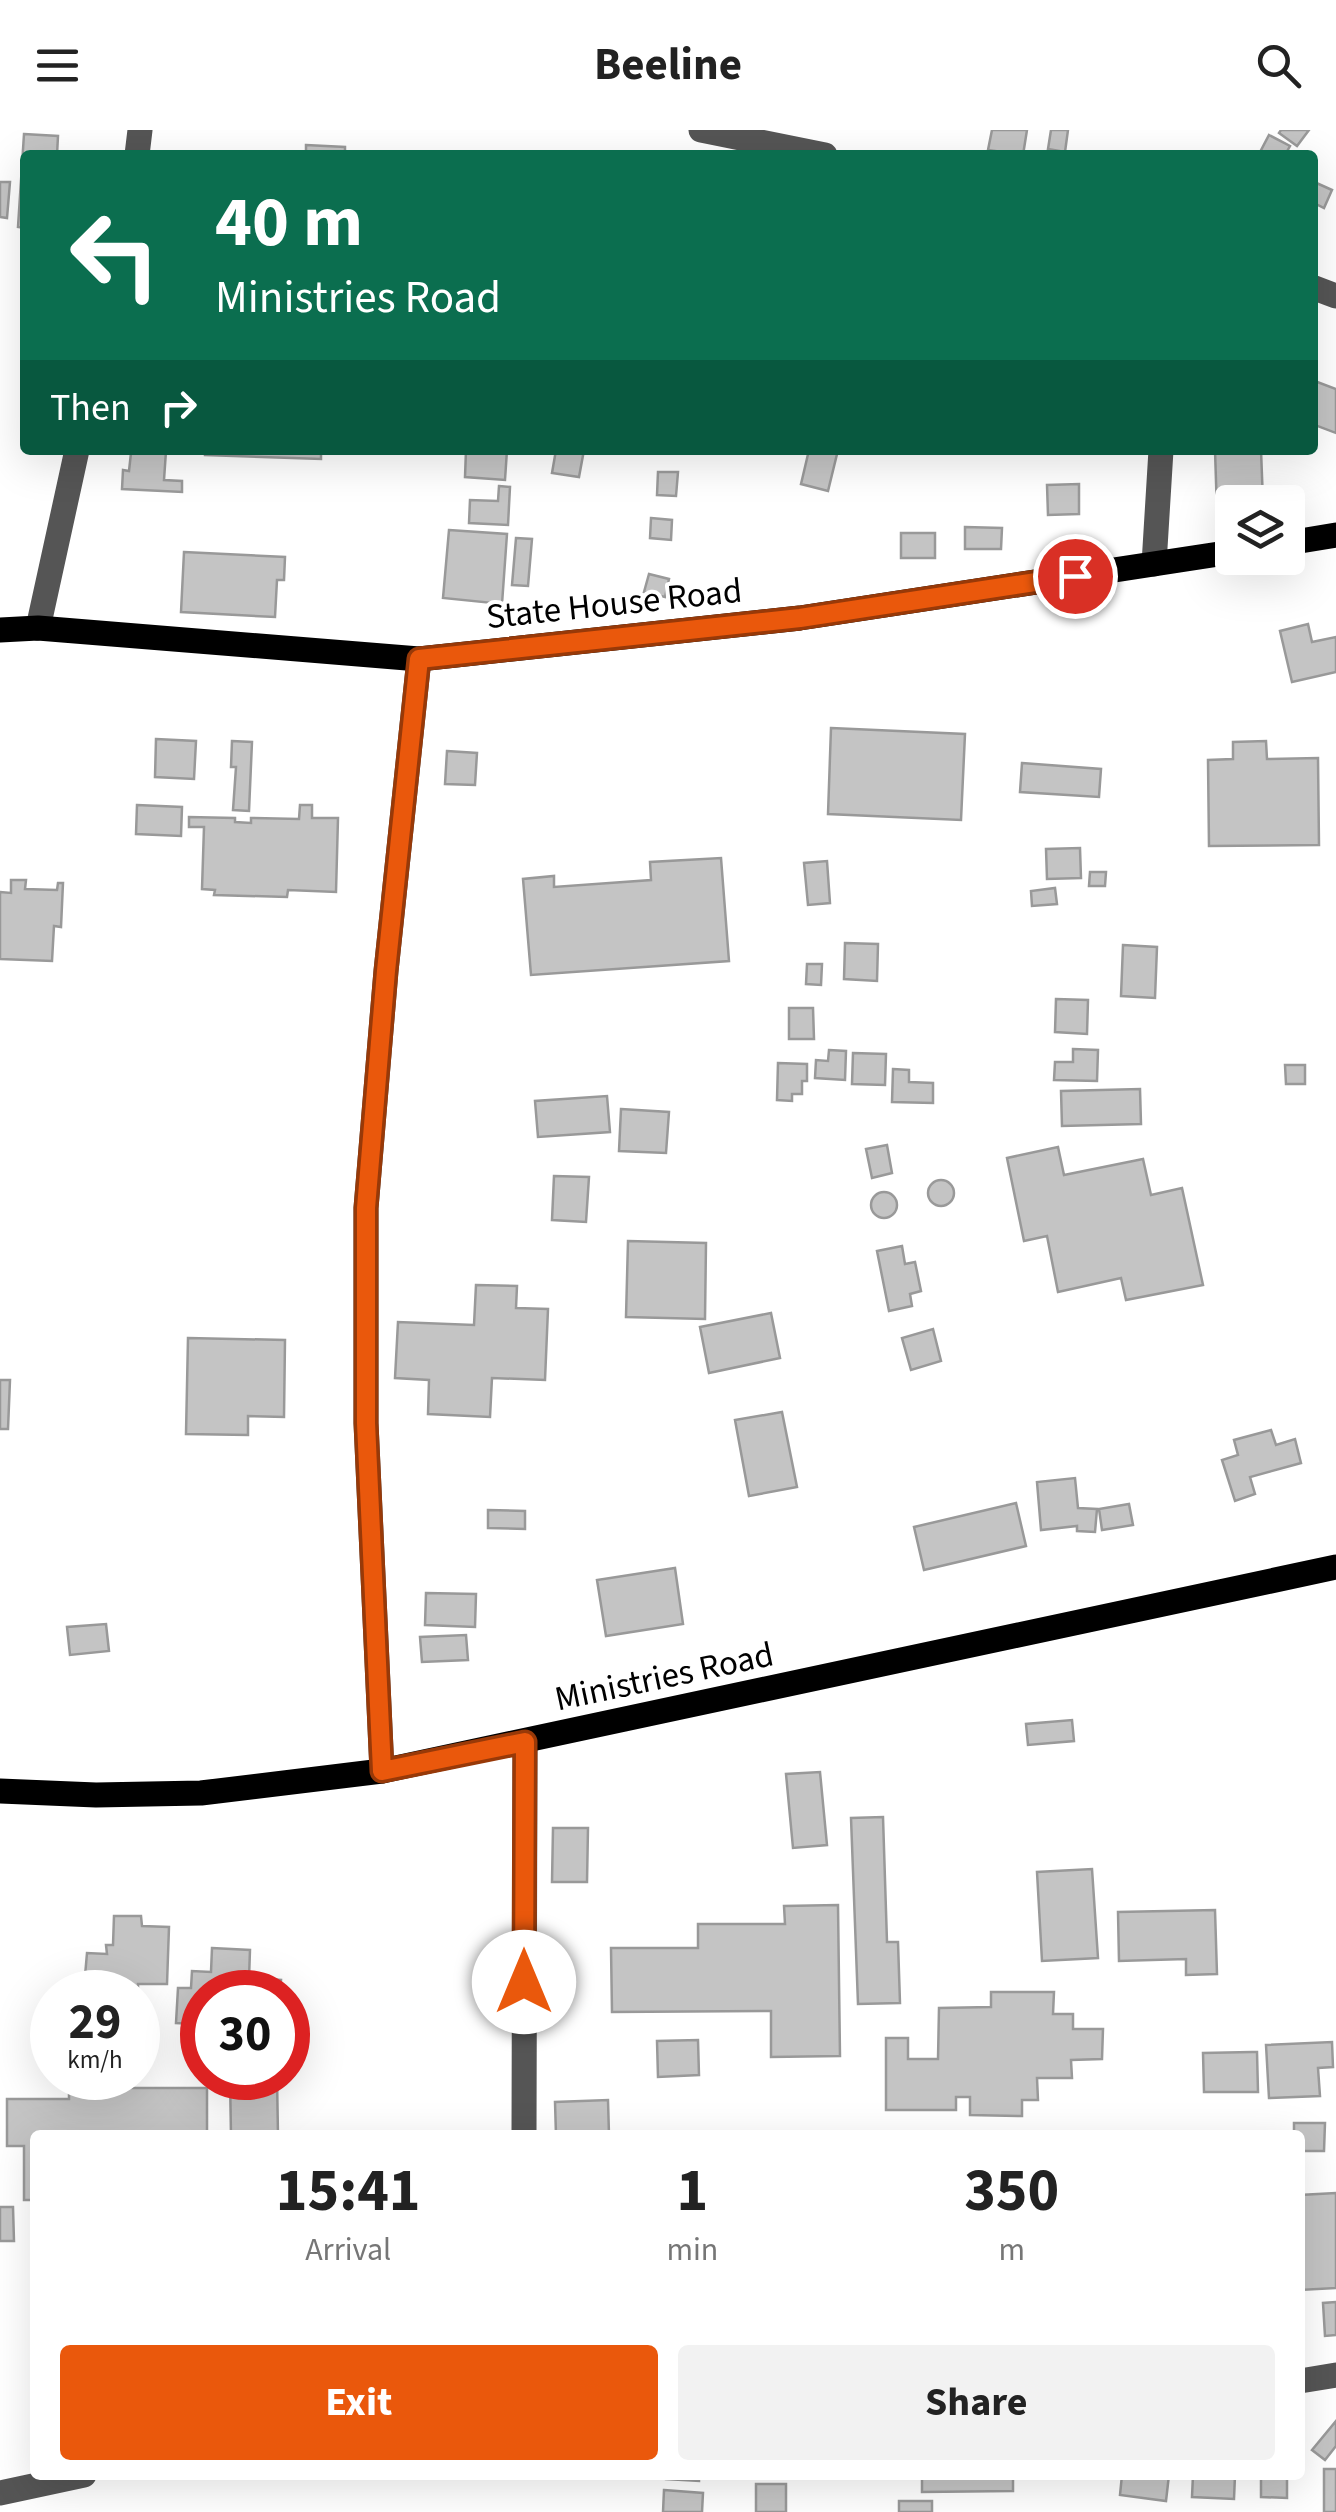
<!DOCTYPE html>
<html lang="en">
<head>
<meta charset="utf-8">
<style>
  :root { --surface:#fff; --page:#f2f2f2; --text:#222; --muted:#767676; --accent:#ea580c }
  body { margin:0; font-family:"Source Sans 3",sans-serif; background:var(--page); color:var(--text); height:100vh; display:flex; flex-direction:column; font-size:38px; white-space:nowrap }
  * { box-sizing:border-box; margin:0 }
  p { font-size:32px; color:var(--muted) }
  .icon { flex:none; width:55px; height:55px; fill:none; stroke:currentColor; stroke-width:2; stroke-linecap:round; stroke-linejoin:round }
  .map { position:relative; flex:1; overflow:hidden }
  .drawer { position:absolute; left:30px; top:2000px; width:1275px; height:350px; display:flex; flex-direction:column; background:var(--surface); border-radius:10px; box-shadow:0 10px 40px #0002 }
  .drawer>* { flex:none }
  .guide { position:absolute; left:20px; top:20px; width:1298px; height:305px; border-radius:10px; box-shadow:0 10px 40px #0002; background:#0b6e4f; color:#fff; overflow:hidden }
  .buttons { position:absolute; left:1215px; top:355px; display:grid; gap:20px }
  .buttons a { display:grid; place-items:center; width:90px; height:90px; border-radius:10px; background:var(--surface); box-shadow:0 10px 40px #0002; font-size:50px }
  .speed { position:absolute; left:30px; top:1840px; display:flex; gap:20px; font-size:50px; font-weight:700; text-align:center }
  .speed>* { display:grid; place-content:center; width:130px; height:130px; border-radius:50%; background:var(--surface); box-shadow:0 10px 40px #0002; line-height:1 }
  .speed small { font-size:25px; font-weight:400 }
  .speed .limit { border:15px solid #d22; background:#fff; color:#111 }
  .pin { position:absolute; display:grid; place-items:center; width:85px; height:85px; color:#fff; margin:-42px; border:5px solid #fff; border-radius:50%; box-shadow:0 2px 10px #0007 }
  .me { position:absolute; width:110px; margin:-55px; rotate:0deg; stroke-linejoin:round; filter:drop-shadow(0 0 8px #0008) }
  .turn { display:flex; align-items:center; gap:35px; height:210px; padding:0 30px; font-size:45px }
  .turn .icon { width:130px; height:130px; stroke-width:2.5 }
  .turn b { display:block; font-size:70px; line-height:85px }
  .then { display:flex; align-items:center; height:95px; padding:0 30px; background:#0003; gap:20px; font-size:38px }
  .eta { display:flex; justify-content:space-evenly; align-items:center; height:170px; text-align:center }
  .eta b { font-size:60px; font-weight:700; line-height:70px }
  .action { display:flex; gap:20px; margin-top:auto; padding:20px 30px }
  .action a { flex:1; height:115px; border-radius:10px; background:var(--accent); color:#fff; font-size:40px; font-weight:700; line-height:115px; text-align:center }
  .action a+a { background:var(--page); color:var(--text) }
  header { display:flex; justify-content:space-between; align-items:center; height:130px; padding:0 30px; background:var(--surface); font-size:45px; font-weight:700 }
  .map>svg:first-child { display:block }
</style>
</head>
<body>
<header><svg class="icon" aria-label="menu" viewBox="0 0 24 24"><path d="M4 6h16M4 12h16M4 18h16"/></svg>Beeline<svg class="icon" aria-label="search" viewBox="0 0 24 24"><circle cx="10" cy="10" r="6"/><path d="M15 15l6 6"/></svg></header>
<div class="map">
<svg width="1336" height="2382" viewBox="0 0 1336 2382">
  <rect width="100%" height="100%" fill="#fff"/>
  <g fill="#c4c4c4" stroke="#999" stroke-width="2.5">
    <polygon points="992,0 1027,0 1023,25 988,20"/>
    <polygon points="1051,0 1068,0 1065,22 1048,19"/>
    <polygon points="1281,0 1309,0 1297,16 1279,3"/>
    <polygon points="24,4 58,6 57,25 25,25 25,98 18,97"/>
    <polygon points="1269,5 1290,16 1285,25 1259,24"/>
    <polygon points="306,15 345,17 345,25 306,25"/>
    <polygon points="1312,51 1332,60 1324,78 1312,72"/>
    <polygon points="0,52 10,52 7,88 0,87"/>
    <polygon points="1312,250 1336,259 1336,303 1312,294"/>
    <polygon points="124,320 185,320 166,321 164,350 182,351 182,362 122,359 123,340 129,341 131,323"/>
    <polygon points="205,320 321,320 321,329 205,325"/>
    <polygon points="466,320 507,320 505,350 465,347"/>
    <polygon points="556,320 584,320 579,347 552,343"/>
    <polygon points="809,320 838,320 828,361 801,354"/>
    <polygon points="1215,320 1261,320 1263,372 1232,372 1232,381 1217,382"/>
    <polygon points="658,342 678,342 676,366 657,365"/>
    <polygon points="1079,354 1079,384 1048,385 1047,355"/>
    <polygon points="499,356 510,357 508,395 469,393 470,370 498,371"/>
    <polygon points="651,388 672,390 671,410 650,408"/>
    <polygon points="965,397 1002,398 1001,419 965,419"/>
    <polygon points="449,400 507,404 502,474 443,468"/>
    <rect x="901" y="403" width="34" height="25"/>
    <polygon points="516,408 532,409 528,456 512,455"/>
    <polygon points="184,422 285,427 284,450 277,450 275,487 181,482"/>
    <polygon points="649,444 669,449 665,467 644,462"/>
    <polygon points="1308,494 1312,512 1336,507 1336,542 1292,552 1280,501"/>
    <polygon points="831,598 965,604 961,690 828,684"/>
    <polygon points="156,609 196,611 194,649 155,647"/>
    <polygon points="232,611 252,612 249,681 233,680 236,637 231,637"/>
    <polygon points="1266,611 1267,629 1318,628 1319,715 1209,716 1208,630 1233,629 1233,612"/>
    <polygon points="447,621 477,623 475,655 445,654"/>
    <polygon points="1022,633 1101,639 1099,667 1020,662"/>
    <polygon points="137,675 182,677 181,706 136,704"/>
    <polygon points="300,675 312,675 312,688 338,688 336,762 288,760 287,767 214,765 215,760 202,759 204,697 189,697 189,687 235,688 235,692 251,693 251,688 299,689"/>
    <polygon points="1080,718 1081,748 1047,749 1046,719"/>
    <polygon points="721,728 729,831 531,845 523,749 554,746 554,757 651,750 650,732"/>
    <polygon points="827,731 830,773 808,775 804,733"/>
    <polygon points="1090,742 1106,742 1105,756 1089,756"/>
    <polygon points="11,750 26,750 25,759 57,760 58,753 63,753 61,797 54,796 52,831 0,829 0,762 11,763"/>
    <polygon points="1055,758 1057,774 1032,776 1031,761"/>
    <polygon points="845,813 878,814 877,851 844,849"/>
    <polygon points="1123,815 1157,817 1155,868 1121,866"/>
    <polygon points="807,834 822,834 821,855 806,854"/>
    <polygon points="1056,869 1088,870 1087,904 1055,902"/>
    <polygon points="789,878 813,878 814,909 789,909"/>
    <polygon points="1073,919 1098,920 1097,951 1054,950 1055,932 1073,932"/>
    <polygon points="829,920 846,921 845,950 815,948 816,930 828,931"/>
    <polygon points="853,923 886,924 885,955 852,954"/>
    <polygon points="778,933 807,934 807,951 802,951 802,964 792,964 792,971 777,970"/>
    <polygon points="1285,935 1305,935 1305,954 1286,954"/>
    <polygon points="893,939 909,940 909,952 933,953 933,973 892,972"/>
    <polygon points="1140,959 1141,994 1062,996 1061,961"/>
    <polygon points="607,966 610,1002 538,1007 535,971"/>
    <polygon points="621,979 669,982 666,1023 619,1021"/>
    <polygon points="887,1015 892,1043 872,1048 866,1019"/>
    <polygon points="1058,1017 1064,1045 1143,1029 1151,1065 1182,1058 1203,1155 1126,1170 1121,1148 1058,1162 1047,1106 1024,1111 1007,1028"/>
    <polygon points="554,1046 589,1047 586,1092 552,1090"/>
    <circle cx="941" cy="1063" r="13"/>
    <circle cx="884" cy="1075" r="13"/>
    <polygon points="628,1111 706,1113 705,1189 626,1187"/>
    <polygon points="902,1116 905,1134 915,1132 921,1161 910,1164 912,1176 889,1181 877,1121"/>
    <polygon points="476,1155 517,1156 516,1178 548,1179 545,1250 492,1248 490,1287 428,1284 429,1250 395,1248 398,1192 474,1195"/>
    <polygon points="771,1183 780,1228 709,1243 700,1197"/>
    <polygon points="933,1199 941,1231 911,1240 902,1208"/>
    <polygon points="188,1208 285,1210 284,1287 248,1286 248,1305 186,1304"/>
    <polygon points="0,1250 10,1250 8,1299 0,1299"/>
    <polygon points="782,1282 797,1357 749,1366 735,1290"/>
    <polygon points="1271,1300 1276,1315 1295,1309 1301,1333 1250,1347 1255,1364 1235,1371 1222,1330 1238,1325 1234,1310"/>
    <polygon points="1075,1348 1078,1378 1097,1379 1095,1402 1077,1401 1077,1396 1041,1400 1037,1352"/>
    <polygon points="1016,1373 1026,1416 924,1440 914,1397"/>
    <polygon points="1129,1374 1133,1395 1102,1400 1099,1379"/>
    <polygon points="488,1380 525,1381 525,1399 488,1398"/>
    <polygon points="675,1438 683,1494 606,1506 597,1450"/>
    <polygon points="426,1463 476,1464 475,1497 425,1495"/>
    <polygon points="106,1494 109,1521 70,1525 67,1497"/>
    <polygon points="466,1505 468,1530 422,1532 420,1507"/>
    <polygon points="1072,1590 1074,1611 1028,1615 1026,1594"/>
    <polygon points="820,1642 827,1715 793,1718 786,1644"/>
    <polygon points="883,1687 887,1812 898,1812 900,1873 858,1874 851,1688"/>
    <polygon points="553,1698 588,1698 587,1752 552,1752"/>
    <polygon points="1092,1739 1098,1828 1042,1831 1037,1742"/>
    <polygon points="838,1775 840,1926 771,1927 771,1881 612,1882 611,1818 698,1818 698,1794 785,1794 784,1776"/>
    <polygon points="1215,1780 1217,1844 1186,1845 1186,1829 1119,1831 1118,1782"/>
    <polygon points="114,1786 141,1786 142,1796 169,1797 167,1854 138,1854 138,1863 112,1862 112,1858 96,1858 96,1847 85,1846 87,1823 107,1824 106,1815 113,1815"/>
    <polygon points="212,1818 250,1820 249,1848 281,1850 280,1862 202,1862 202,1918 196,1918 197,1894 176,1893 178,1858 191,1858 192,1841 211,1842"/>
    <polygon points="991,1862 1054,1862 1053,1884 1073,1884 1073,1899 1103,1899 1102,1929 1071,1930 1072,1948 1037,1948 1038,1970 1022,1970 1022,1986 970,1985 970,1967 956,1967 956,1980 886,1980 886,1908 908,1908 908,1929 938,1929 939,1878 991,1877"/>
    <polygon points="698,1910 699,1945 658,1947 657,1911"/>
    <polygon points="1332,1912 1333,1937 1318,1938 1320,1966 1269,1968 1266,1915"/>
    <polygon points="1252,1922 1257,1922 1258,1962 1204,1962 1203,1923"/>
    <polygon points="230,1948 277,1948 278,2005 231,2005"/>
    <polygon points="69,1958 207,1958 207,2005 35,2005 35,2070 24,2070 24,2016 7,2016 7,1969 69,1969"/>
    <polygon points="608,1970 609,2005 556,2005 555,1972"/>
    <polygon points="1294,1993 1325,1993 1324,2021 1300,2021 1300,2005 1294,2005"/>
    <polygon points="1336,2063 1336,2158 1300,2160 1300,2065"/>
    <polygon points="0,2077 13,2077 14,2111 0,2111"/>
    <polygon points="1336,2172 1336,2205 1325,2206 1323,2173"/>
    <polygon points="1336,2291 1336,2316 1325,2330 1312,2320"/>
    <rect x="1324" y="2339" width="12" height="43"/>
    <polygon points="666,2345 699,2345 699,2351 666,2349"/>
    <polygon points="922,2345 1013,2345 1013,2361 922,2362"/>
    <polygon points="1122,2345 1169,2345 1166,2371 1120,2365"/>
    <polygon points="1193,2345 1235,2345 1234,2369 1192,2367"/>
    <polygon points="1261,2347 1287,2347 1287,2368 1261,2367"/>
    <rect x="756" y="2354" width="30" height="28"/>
    <polygon points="664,2360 703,2363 702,2382 663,2382"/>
    <rect x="899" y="2371" width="33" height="11"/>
  </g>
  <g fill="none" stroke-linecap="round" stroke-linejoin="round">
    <g stroke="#555" stroke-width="25">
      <polyline points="701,0 825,25"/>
      <polyline points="137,25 140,0"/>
      <polyline points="1312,157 1336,166"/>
      <polyline points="1154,434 1161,320"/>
      <polyline points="38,498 77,320"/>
      <polyline points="382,1641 366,1293 366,1078 386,841 419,529"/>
      <polyline points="524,2005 525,1612"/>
      <polyline points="1300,2251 1336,2245"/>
      <polyline points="0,2363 84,2345"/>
    </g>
    <g stroke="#000" stroke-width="25">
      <polyline points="1288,413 1336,405"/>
      <polyline points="0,500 38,498 419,529 800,488 1232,422"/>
      <polyline points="0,1661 96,1665 201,1663 382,1641 1336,1437"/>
    </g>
  </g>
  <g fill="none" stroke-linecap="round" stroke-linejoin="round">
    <g stroke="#983908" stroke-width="25">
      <polyline id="route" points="524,1852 525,1612 382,1641 366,1293 366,1078 386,841 419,529 800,488 1075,446"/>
    </g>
    <use href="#route" stroke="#ea580c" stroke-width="18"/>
  </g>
  <g text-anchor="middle" stroke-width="8" stroke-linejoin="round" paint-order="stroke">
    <g font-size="35" fill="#000" stroke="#fff">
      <text transform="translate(614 473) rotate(-6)" y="12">State House Road</text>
      <text transform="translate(664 1546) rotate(-12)" y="12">Ministries Road</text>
    </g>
  </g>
</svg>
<div class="buttons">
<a><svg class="icon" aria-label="layers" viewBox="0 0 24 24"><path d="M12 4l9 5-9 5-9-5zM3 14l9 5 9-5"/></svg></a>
</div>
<div class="speed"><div>29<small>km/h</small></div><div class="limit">30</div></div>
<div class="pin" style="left:1075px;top:446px;background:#d93025"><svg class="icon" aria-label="arrive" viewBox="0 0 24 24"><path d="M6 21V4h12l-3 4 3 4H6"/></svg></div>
<svg class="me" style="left:524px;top:1852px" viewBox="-20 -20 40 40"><circle r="19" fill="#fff"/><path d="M0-13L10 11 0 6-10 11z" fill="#ea580c"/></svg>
<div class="guide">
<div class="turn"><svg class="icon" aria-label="left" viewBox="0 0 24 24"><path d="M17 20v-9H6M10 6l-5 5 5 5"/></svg><div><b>40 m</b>Ministries Road</div></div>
<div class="then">Then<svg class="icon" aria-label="right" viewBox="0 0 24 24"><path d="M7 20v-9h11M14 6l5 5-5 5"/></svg></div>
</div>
<section class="drawer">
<div class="eta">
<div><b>15:41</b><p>Arrival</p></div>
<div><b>1</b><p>min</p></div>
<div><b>350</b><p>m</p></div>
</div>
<div class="action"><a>Exit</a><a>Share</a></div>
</section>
</div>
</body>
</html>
